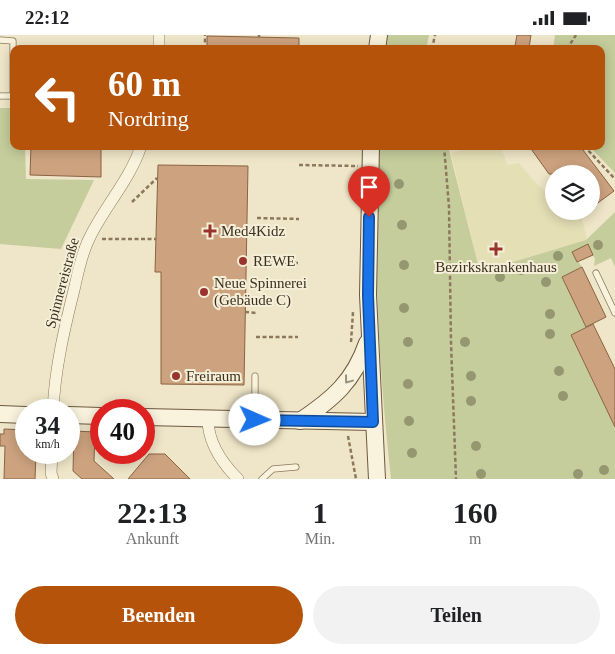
<!DOCTYPE html>
<html lang="de">
<head>
<meta charset="utf-8">
<style>
  :root { --surface:#fff; --page:#f2f2f2; --text:#202124; --muted:#757577; --accent:#b45309 }
  body { margin:0; font-family:"Times New Roman",serif; background:var(--page); color:var(--text); height:100vh; display:flex; flex-direction:column; font-size:19px; white-space:nowrap }
  * { box-sizing:border-box; margin:0 }
  p { font-size:16px; color:var(--muted) }
  .icon { flex:none; width:28px; height:28px; fill:none; stroke:currentColor; stroke-width:2; stroke-linecap:round; stroke-linejoin:round }
  .map { position:relative; height:444px; overflow:hidden }
  .panel { display:flex; flex-direction:column; background:var(--surface); flex:1 }
  .panel>* { flex:none }
  .banner { position:absolute; left:10px; top:10px; width:595px; height:105px; border-radius:10px; box-shadow:0 2px 12px #0003; background:#b45309; color:#fff; overflow:hidden }
  .controls { position:absolute; left:545px; top:130px; display:grid; gap:10px }
  .controls a { display:grid; place-items:center; width:55px; height:55px; border-radius:50%; background:var(--surface); box-shadow:0 2px 12px #0003; font-size:25px }
  .speed { position:absolute; left:15px; top:364px; display:flex; gap:10px; font-size:25px; font-weight:700; text-align:center }
  .speed>* { display:grid; place-content:center; width:65px; height:65px; border-radius:50%; background:var(--surface); box-shadow:0 2px 12px #0003; line-height:1 }
  .speed small { font-size:12px; font-weight:400 }
  .speed .limit { border:8px solid #d22; background:#fff; color:#111 }
  .pin { position:absolute; display:grid; place-items:center; width:42px; height:42px; color:#fff; margin:-51px -21px; border-radius:50% 50% 50% 0; rotate:-45deg; box-shadow:0 0 5px #0007 }
  .pin .icon { rotate:45deg }
  .me { position:absolute; width:55px; margin:-28px; rotate:91deg; stroke-linejoin:round; filter:drop-shadow(0 0 4px #0008) }
  .turn { display:flex; align-items:center; gap:18px; height:105px; padding:0 15px; font-size:22px }
  .turn .icon { width:65px; height:65px; stroke-width:2.5 }
  .turn b { display:block; font-size:35px; line-height:42px }
  .eta { display:flex; justify-content:space-evenly; align-items:center; height:85px; text-align:center }
  .eta b { font-size:30px; font-weight:700; line-height:35px }
  .cta { display:flex; gap:10px; margin-top:auto; padding:10px 15px }
  .cta a { flex:1; height:58px; border-radius:30px; background:var(--accent); color:#fff; font-size:20px; font-weight:700; line-height:58px; text-align:center }
  .cta a+a { background:var(--page); color:var(--text) }
  .status { display:flex; justify-content:space-between; align-items:center; height:35px; padding:0 25px; background:var(--surface); direction:ltr }
  .status svg { height:14px; fill:currentColor }
  .map>svg:first-child { display:block }
</style>
</head>
<body>
<div class="status"><b>22:12</b><svg viewBox="0 0 49 12"><path d="M0 12V9h3v3zM5 12V6h3v6zM10 12V3h3v9zM15 12V0h3v12zM26 1h20v11H26zM47 4h2v5h-2z"/></svg></div>
<div class="map">
<svg width="615" height="444" viewBox="0 0 615 444">
  <rect width="100%" height="100%" fill="#efe5c8"/>
  <polygon fill="#e5dfb6" points="469,111 498,111 504,120 507,130 519,128 533,145 554,165 554,176 566,176 582,184 587,205 480,237 451,119"/>
  <g fill="#c5cd9c">
    <polygon points="386,0 429,0 426,14 385,14"/>
    <polygon points="555,0 615,0 615,138 589,111 601,111 601,14 553,14"/>
    <polygon points="0,73 14,73 14,111 25,111 26,144 94,145 61,214 0,209"/>
    <path d="M379,111H448L480,237L586,205L615,177V232L611,223L594,231L595,224L587,210L572,217L582,232L562,242L586,292L571,300L615,392V444H391C379,334 372,221 379,111Z"/>
  </g>
  <g fill="#cda37f" stroke="#8a6343">
    <polygon points="517,0 531,0 529,13 515,11"/>
    <polygon points="207,1 299,3 299,14 207,14"/>
    <polygon points="31,111 101,111 101,142 30,140"/>
    <polygon points="529,111 580,111 614,156 591,173 591,139 549,139"/>
    <polygon points="158,130 248,131 244,350 161,349 161,237 155,237"/>
    <polygon points="588,209 593,220 577,227 572,217"/>
    <polygon points="582,232 606,282 586,292 562,242"/>
    <polygon points="593,289 615,334 615,392 571,300"/>
    <polygon points="4,394 26,395 26,418 36,418 35,444 4,444 5,411 0,411 0,399 4,399"/>
    <polygon points="74,396 95,397 94,426 114,444 82,444 73,436"/>
    <polygon points="149,419 165,419 190,444 128,444"/>
  </g>
  <g fill="none" stroke-linecap="round" stroke-linejoin="round">
    <g stroke="#8b785d" stroke-width="7">
      <g id="lane">
        <polyline points="0,5 13,6 13,61 0,61"/>
        <polyline points="596,238 615,278"/>
        <polyline points="255,383 255,341"/>
        <polyline points="262,444 273,434 296,432"/>
      </g>
    </g>
    <g stroke="#8b785d" stroke-width="12">
      <g id="street">
        <polyline points="159,14 159,0"/>
        <path d="M53,375C55,334 64,295 74,255C78,238 81,220 89,204C104,172 130,145 141,111"/>
        <path d="M208,384C208,408 221,427 238,444"/>
        <polyline points="52,418 51,438 53,444"/>
      </g>
    </g>
    <g stroke="#6d5940" stroke-width="18">
      <g id="secondary">
        <polyline points="377,14 379,0"/>
        <polyline points="371,111 368,260 377,444"/>
        <polyline points="0,379 26,380"/>
        <polyline points="69,380 101,381"/>
        <polyline points="144,382 373,387"/>
        <path d="M300,386C333,364 354,346 367,308"/>
      </g>
    </g>
    <g stroke="#8b785d" stroke-width="2.5" stroke-dasharray="4 2.5" stroke-linecap="butt">
      <polyline points="259,2 259,0"/>
      <polyline points="205,14 205,0"/>
      <polyline points="432,14 435,0"/>
      <polyline points="567,14 576,0"/>
      <polyline points="444,111 449,172 451,308 456,444"/>
      <polyline points="584,111 615,144"/>
      <polyline points="299,130 358,131"/>
      <polyline points="132,167 157,143"/>
      <polyline points="257,183 299,184"/>
      <polyline points="102,204 156,204"/>
      <polyline points="256,228 298,228"/>
      <polyline points="245,277 256,278"/>
      <polyline points="256,302 298,302"/>
      <polyline points="351,307 353,277"/>
      <polyline points="348,401 356,444"/>
    </g>
    <use href="#lane" stroke="#f9f2dc" stroke-width="5.5"/>
    <use href="#street" stroke="#f9f2dc" stroke-width="11"/>
    <use href="#secondary" stroke="#f9f2dc" stroke-width="16"/>
  </g>
  <g fill="#94976f">
    <circle cx="399" cy="149" r="5"/>
    <circle cx="402" cy="190" r="5"/>
    <circle cx="598" cy="210" r="5"/>
    <circle cx="558" cy="221" r="5"/>
    <circle cx="404" cy="230" r="5"/>
    <circle cx="521" cy="235" r="5"/>
    <circle cx="500" cy="242" r="5"/>
    <circle cx="546" cy="247" r="5"/>
    <circle cx="404" cy="273" r="5"/>
    <circle cx="550" cy="279" r="5"/>
    <circle cx="550" cy="299" r="5"/>
    <circle cx="408" cy="307" r="5"/>
    <circle cx="465" cy="307" r="5"/>
    <circle cx="559" cy="336" r="5"/>
    <circle cx="471" cy="341" r="5"/>
    <circle cx="408" cy="349" r="5"/>
    <circle cx="563" cy="361" r="5"/>
    <circle cx="471" cy="366" r="5"/>
    <circle cx="409" cy="386" r="5"/>
    <circle cx="476" cy="411" r="5"/>
    <circle cx="412" cy="418" r="5"/>
    <circle cx="604" cy="435" r="5"/>
    <circle cx="481" cy="439" r="5"/>
    <circle cx="578" cy="439" r="5"/>
  </g>
  <defs><path id="oneway-chevron" d="M-2-3.5L2.5 0L-2 3.5" fill="none" stroke-width="1.6" stroke-linecap="round" stroke-linejoin="round" transform="scale(1.25)"/></defs>
  <use stroke="#9a907e" href="#oneway-chevron" transform="translate(348 345) rotate(127)"/>
  <g fill="none" stroke-linecap="round" stroke-linejoin="round">
    <g stroke="#114b97" stroke-width="12">
      <polyline id="route" points="255,385 373,387 368,260 369,182"/>
    </g>
    <use href="#route" stroke="#1a73e8" stroke-width="9"/>
  </g>
  <g fill="#9a322d" stroke="#f6efd8" stroke-width="2">
    <path d="M207.5 188.5h5v5h5v5h-5v5h-5v-5h-5v-5h5z"/>
    <path d="M493.5 206.5h5v5h5v5h-5v5h-5v-5h-5v-5h5z"/>
    <circle cx="243" cy="226" r="5"/>
    <circle cx="204" cy="257" r="5"/>
    <circle cx="176" cy="341" r="5"/>
  </g>
  <g text-anchor="middle" stroke-width="4" stroke-linejoin="round" paint-order="stroke">
    <g font-size="15" fill="#3c2f20" stroke="#f6efd8" text-anchor="start">
      <text x="221" y="201">Med4Kidz</text>
      <text x="253" y="231">REWE</text>
      <text x="496" y="237" text-anchor="middle">Bezirkskrankenhaus</text>
      <text x="214" y="253">Neue Spinnerei<tspan x="214" dy="17">(Gebäude C)</tspan></text>
      <text x="186" y="346">Freiraum</text>
    </g>
    <g font-size="15" fill="#3c2f20" stroke="#f6efd8">
      <text transform="translate(62 248) rotate(-75)" y="5">Spinnereistraße</text>
    </g>
  </g>
</svg>
<div class="controls">
<a><svg class="icon" aria-label="layers" viewBox="0 0 24 24"><path d="M12 4l9 5-9 5-9-5zM3 14l9 5 9-5"/></svg></a>
</div>
<div class="speed"><div>34<small>km/h</small></div><div class="limit">40</div></div>
<div class="pin" style="left:369px;top:182px;background:#d93025"><svg class="icon" aria-label="arrive" viewBox="0 0 24 24"><path d="M6 21V4h12l-3 4 3 4H6"/></svg></div>
<svg class="me" style="left:255px;top:385px" viewBox="-20 -20 40 40"><circle r="19" fill="#fff"/><path d="M0-13L10 11 0 6-10 11z" fill="#1a73e8"/></svg>
<div class="banner">
<div class="turn"><svg class="icon" aria-label="left" viewBox="0 0 24 24"><path d="M17 20v-9H6M10 6l-5 5 5 5"/></svg><div><b>60 m</b>Nordring</div></div>
</div>
</div>
<section class="panel">
<div class="eta">
<div><b>22:13</b><p>Ankunft</p></div>
<div><b>1</b><p>Min.</p></div>
<div><b>160</b><p>m</p></div>
</div>
<div class="cta"><a>Beenden</a><a>Teilen</a></div>
</section>
</body>
</html>
